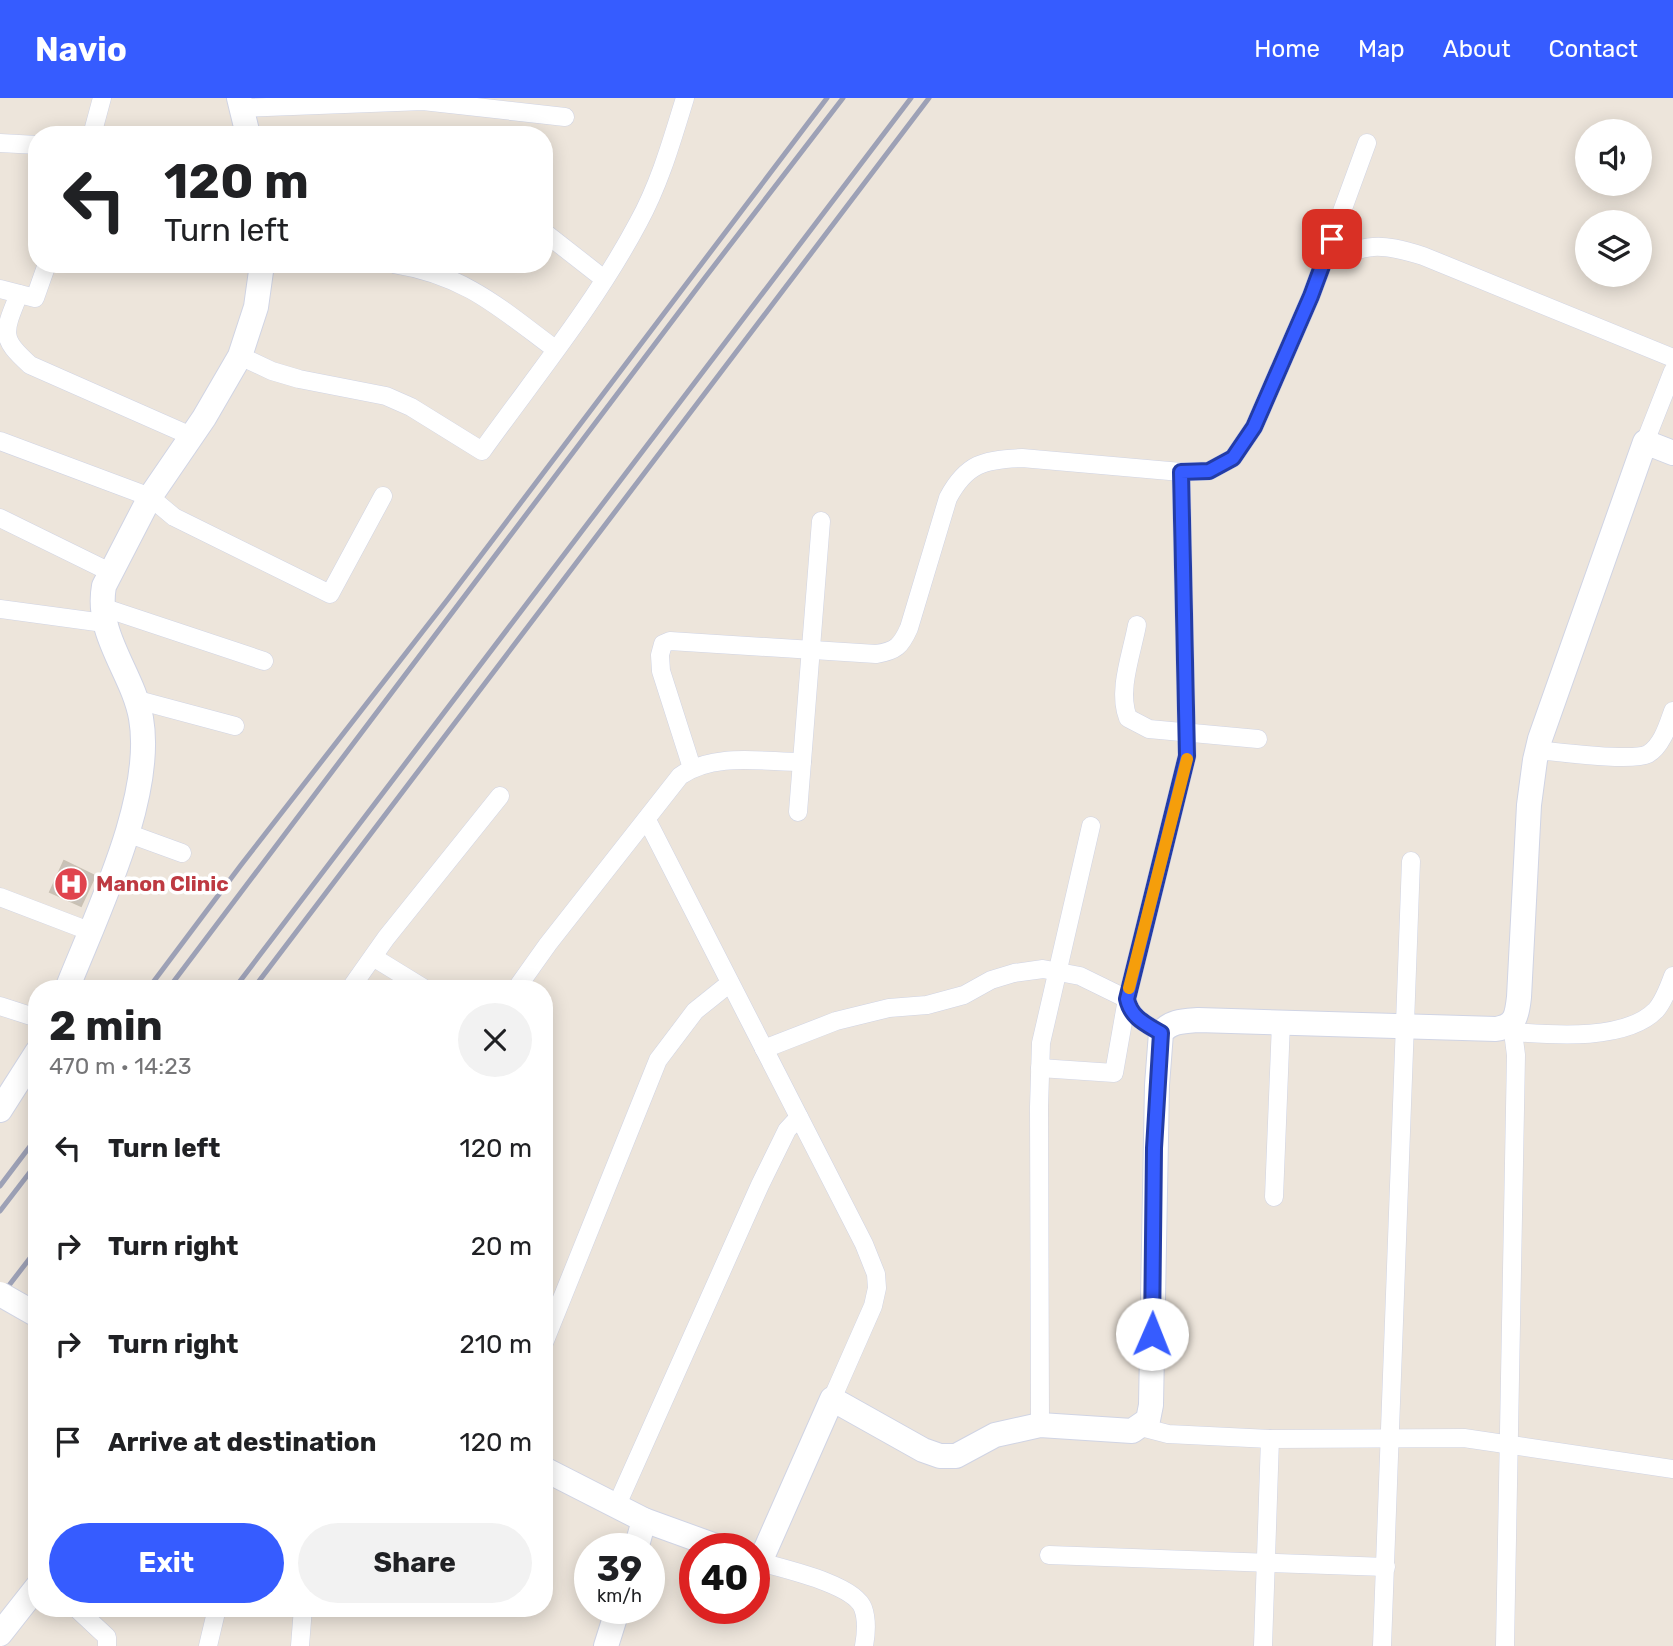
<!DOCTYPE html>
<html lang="en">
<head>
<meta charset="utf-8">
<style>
  :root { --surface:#fff; --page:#f2f2f2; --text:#202124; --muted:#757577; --accent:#365cff }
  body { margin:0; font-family:Rubik,sans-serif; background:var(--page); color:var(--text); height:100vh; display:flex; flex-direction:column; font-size:26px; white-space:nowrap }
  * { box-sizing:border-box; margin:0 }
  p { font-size:23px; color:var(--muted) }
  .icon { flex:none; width:38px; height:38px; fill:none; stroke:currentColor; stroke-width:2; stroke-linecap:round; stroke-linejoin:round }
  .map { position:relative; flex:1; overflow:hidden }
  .side { position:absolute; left:28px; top:882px; width:525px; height:637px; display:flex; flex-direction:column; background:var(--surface); border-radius:28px; box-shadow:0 4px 18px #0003 }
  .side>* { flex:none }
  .top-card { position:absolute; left:28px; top:28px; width:525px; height:147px; border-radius:28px; box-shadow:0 4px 18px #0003; background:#fff; color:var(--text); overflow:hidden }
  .tools { position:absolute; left:1575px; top:21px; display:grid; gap:14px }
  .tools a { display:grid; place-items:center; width:77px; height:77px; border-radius:50%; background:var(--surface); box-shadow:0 4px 18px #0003; font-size:35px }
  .speed { position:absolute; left:574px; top:1435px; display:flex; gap:14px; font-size:35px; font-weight:700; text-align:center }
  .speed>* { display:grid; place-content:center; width:91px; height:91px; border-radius:50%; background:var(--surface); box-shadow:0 4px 18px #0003; line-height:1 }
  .speed small { font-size:18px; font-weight:400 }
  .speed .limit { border:10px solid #d22; background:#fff; color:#111 }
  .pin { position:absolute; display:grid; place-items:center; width:60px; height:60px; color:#fff; margin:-30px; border-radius:14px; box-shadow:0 4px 10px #0006 }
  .me { position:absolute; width:77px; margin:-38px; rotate:1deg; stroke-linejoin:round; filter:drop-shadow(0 0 5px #0008) }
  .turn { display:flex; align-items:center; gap:24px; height:147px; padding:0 21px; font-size:32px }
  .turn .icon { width:91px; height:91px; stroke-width:2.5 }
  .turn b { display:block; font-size:49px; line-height:60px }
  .round { display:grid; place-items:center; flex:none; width:74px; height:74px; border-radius:37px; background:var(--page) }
  .overview { display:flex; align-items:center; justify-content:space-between; height:119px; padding:0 21px }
  h1 { font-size:42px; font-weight:700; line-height:52px }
  .cta { display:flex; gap:14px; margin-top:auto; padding:14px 21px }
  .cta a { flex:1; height:80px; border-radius:42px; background:var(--accent); color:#fff; font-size:28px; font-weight:700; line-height:80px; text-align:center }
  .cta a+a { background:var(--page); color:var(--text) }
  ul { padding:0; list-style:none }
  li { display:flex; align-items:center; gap:21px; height:98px; padding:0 21px }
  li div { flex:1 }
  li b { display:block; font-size:26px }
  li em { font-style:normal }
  header { display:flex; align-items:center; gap:42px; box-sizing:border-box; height:98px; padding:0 35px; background:var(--accent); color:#fff }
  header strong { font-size:33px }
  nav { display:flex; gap:38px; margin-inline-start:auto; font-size:24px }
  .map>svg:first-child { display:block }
</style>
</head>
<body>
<header>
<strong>Navio</strong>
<nav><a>Home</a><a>Map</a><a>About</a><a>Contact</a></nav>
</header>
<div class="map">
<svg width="1673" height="1548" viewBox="0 0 1673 1548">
  <rect width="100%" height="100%" fill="#ede5db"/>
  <polygon fill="#c8c2ba" stroke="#c9c1b4" stroke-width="2" points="64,763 95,778 81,808 50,794"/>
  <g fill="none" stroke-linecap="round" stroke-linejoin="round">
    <g stroke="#d0d4e4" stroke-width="19">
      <g id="street">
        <polyline points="241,10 423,3 565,19"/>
        <polyline points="92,37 102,0"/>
        <polyline points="0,45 37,47"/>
        <polyline points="544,134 604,181"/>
        <path d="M1323,165C1368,147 1375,143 1423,158L1673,260"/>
        <path d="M394,166C465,177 500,210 555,251"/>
        <polyline points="0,191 35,200 47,166"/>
        <path d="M19,196C3,235 0,240 30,267L191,338"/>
        <path d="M240,258L272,273L299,281L386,298L411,309L482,353C535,279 595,206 638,125C660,85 672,42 685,0"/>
        <polyline points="0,343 150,399 174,419 330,496 383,398"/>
        <polyline points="1645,344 1673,273"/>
        <polyline points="0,420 110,474"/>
        <polyline points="102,509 264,563"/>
        <polyline points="0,511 104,525"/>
        <path d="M1137,527C1132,555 1117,593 1128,620L1149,631L1258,641"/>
        <polyline points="134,601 235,628"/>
        <path d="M1537,652C1559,654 1632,664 1648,656C1662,648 1668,627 1673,613"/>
        <path d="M692,670L661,573L660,557L663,546L670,543L876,556C896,553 901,548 909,530L948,400C966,366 984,361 1022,360L1181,374L1209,373L1233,360L1254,329L1311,198L1367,45"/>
        <polyline points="798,714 821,423"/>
        <polyline points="647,722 864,1146 876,1176 877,1190 873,1208 832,1301"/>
        <polyline points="127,735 182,755"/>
        <polyline points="0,799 89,833"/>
        <polyline points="373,859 425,891"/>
        <polyline points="350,891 386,840 500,698"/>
        <path d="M516,891L548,846L680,678C714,654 763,664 802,664"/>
        <path d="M1127,901C1131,920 1146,926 1161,935"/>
        <polyline points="0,908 37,920"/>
        <path d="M1513,934C1553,937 1626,943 1656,912C1663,904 1669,889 1673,878"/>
        <polyline points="764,951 836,923 889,910 927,907 964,897 991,882 1014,875 1043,871 1080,878 1127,901"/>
        <polyline points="1040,970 1114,975 1127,901 1187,658 1181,374"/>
        <polyline points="1274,1099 1281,925"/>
        <polyline points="544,1245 658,962 695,913 730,885"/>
        <polyline points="1040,1327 1039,1009 1041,945 1091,728"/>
        <polyline points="1141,1329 1168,1336 1270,1341 1464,1340 1673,1371"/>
        <polyline points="616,1409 760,1087 787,1032 799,1019"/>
        <polyline points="1049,1457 1386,1469"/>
        <path d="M760,1464C784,1471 854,1486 863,1510C867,1521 866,1537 864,1548"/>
        <polyline points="76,1510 107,1539 107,1548"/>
        <polyline points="208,1548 217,1510"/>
        <polyline points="300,1548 303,1510"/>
        <polyline points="1263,1548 1270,1341"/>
        <polyline points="1382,1548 1411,763"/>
        <polyline points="1505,1548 1516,957 1512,926"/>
      </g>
    </g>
    <g stroke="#d0d4e4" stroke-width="26">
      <g id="secondary">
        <polyline points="239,0 248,37"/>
        <path d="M67,891C96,817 155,699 141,620C133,575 95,537 104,488L150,399L204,320L240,258L256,209L262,166"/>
        <polyline points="0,1012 37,954"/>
        <polyline points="544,1371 644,1422 724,1451"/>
        <polyline points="636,1451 644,1422"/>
        <path d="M754,1461L760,1464L832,1301L923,1352L940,1358H956L995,1337L1040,1327L1132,1333L1148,1322L1151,1307L1157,987L1161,935C1170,923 1184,923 1198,922L1496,931C1516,928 1517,917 1519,899L1529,707L1535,662L1540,641L1645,344L1673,355"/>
        <polyline points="0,1536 37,1489"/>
        <polyline points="606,1548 618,1510"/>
      </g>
    </g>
    <use href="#street" stroke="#fff" stroke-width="18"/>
    <use href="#secondary" stroke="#fff" stroke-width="24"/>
    <g stroke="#9da1b6" stroke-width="5">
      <polyline points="148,891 241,767 448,501 827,0"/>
      <polyline points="168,891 704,181 843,0"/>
      <polyline points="234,891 911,0"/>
      <polyline points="253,891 929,0"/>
      <polyline points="0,1088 37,1039"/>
      <polyline points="0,1113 37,1065"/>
      <polyline points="0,1199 37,1151"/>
    </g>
    <g stroke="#d0d4e4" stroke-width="26" stroke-linecap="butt">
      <polyline id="secondary-bridge" points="0,1196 37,1217"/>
    </g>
    <use href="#secondary-bridge" stroke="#fff" stroke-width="24"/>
  </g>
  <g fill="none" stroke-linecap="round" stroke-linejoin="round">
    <g stroke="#233ca6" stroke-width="18">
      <path id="route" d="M1152,1236L1154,1050L1161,935C1146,926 1131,920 1127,901L1187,658L1181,374L1209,373L1233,360L1254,329L1311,198L1332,141"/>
    </g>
    <use href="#route" stroke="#365cff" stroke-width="12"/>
    <polyline stroke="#f59e0b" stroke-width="12" points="1129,890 1187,661"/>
  </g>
  <defs>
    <g id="hospital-disc" transform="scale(1.75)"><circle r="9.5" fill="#e0444e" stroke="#fff"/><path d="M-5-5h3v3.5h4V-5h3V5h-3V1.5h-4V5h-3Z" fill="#fff"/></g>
  </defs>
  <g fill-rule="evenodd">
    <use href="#hospital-disc" x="71" y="786"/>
  </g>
  <g text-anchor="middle" stroke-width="7" stroke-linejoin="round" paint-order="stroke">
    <g font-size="21" font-weight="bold" fill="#be3a42" stroke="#fff" text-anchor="start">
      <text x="96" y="793">Manon Clinic</text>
    </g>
  </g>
</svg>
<div class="tools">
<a><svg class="icon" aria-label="sound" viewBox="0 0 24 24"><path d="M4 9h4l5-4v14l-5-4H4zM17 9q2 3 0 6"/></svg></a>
<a><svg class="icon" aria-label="layers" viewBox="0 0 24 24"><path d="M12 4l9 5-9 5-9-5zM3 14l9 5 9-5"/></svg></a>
</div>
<div class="speed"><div>39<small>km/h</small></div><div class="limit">40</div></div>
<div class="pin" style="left:1332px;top:141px;background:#d93025"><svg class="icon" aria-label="arrive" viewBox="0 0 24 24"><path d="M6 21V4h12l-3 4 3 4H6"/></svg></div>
<svg class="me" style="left:1152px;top:1236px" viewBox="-20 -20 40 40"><circle r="19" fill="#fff"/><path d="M0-13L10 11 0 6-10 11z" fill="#365cff"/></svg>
<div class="top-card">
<div class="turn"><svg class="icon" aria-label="left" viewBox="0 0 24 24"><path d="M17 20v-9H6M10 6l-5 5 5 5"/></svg><div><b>120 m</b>Turn left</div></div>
</div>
<section class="side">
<div class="overview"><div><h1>2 min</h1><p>470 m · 14:23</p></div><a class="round"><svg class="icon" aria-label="close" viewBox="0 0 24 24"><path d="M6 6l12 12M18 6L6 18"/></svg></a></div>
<ul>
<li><svg class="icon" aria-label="left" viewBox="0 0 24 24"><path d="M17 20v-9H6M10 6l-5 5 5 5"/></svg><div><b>Turn left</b></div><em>120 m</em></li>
<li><svg class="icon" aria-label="right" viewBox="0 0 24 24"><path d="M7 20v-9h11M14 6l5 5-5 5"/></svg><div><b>Turn right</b></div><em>20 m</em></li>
<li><svg class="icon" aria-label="right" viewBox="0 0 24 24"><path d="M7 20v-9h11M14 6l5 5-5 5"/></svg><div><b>Turn right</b></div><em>210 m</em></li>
<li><svg class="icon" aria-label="arrive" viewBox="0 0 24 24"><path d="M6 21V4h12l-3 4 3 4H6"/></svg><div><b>Arrive at destination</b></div><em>120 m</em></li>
</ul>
<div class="cta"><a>Exit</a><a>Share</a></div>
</section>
</div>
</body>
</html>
